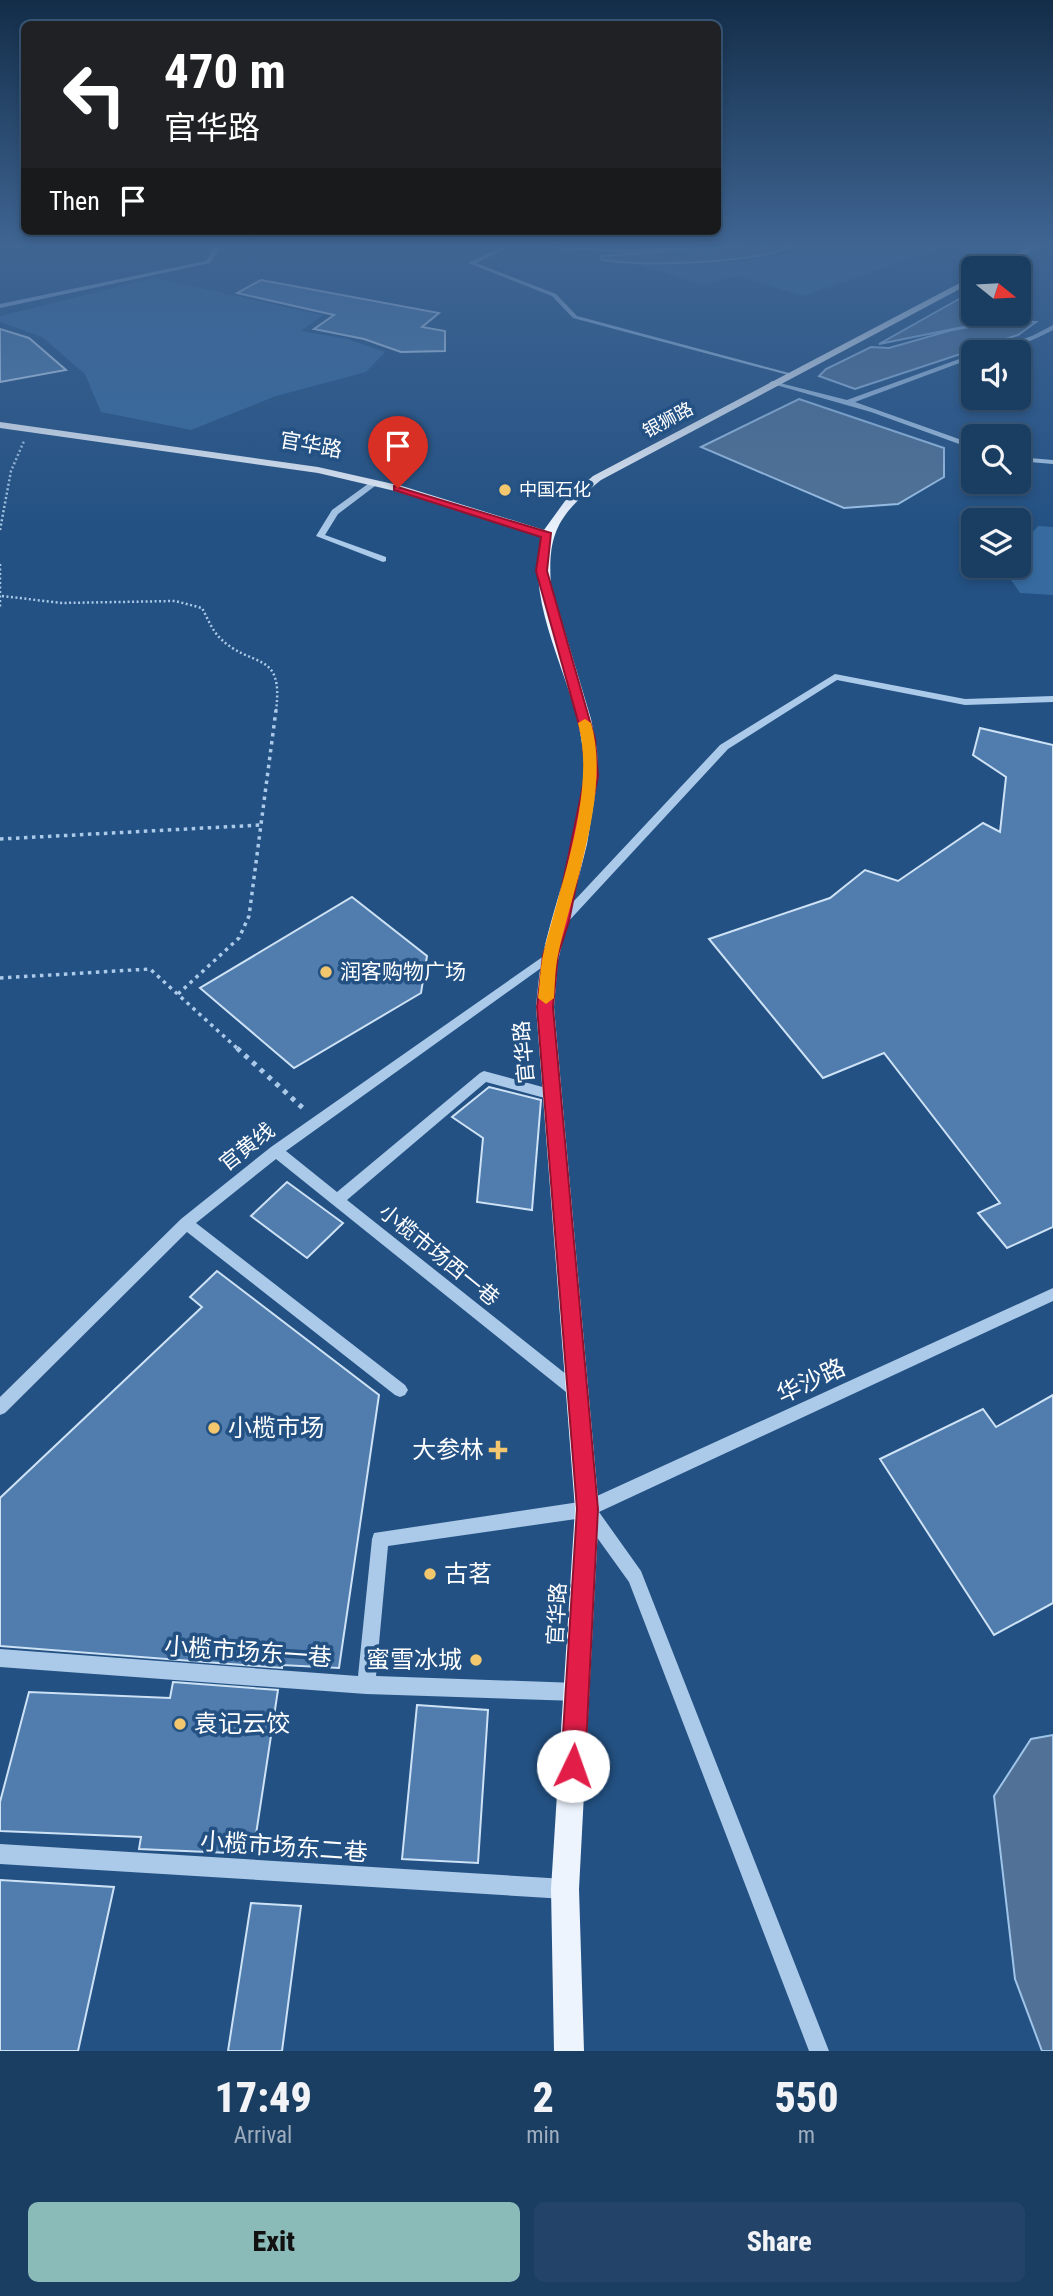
<!DOCTYPE html>
<html lang="en">
<head>
<meta charset="utf-8">
<style>
  :root { --surface:#1a3d62; --page:#234468; --text:#f1f3f6; --muted:#9faebe; --line:#385677; --accent:#8bbbb9 }
  body { margin:0; font-family:"Roboto Condensed","Noto Sans SC",sans-serif; background:var(--page); color:var(--text); height:100vh; display:flex; flex-direction:column; font-size:26px; white-space:nowrap }
  * { box-sizing:border-box; margin:0 }
  p { font-size:23px; color:var(--muted) }
  .icon { flex:none; width:38px; height:38px; fill:none; stroke:currentColor; stroke-width:2; stroke-linecap:round; stroke-linejoin:round }
  .map { position:relative; height:2051px; overflow:hidden }
  .details { display:flex; flex-direction:column; background:var(--surface); flex:1 }
  .details>* { flex:none }
  .top-card { position:absolute; left:21px; top:21px; width:700px; height:214px; border-radius:10px; box-shadow:0 4px 10px #0003,0 0 0 2px var(--line); background:#202124; color:#fff; overflow:hidden }
  .needle { width:46px; rotate:108deg }
  .fabs { position:absolute; left:961px; top:256px; display:grid; gap:14px }
  .fabs a { display:grid; place-items:center; width:70px; height:70px; border-radius:10px; background:var(--surface); box-shadow:0 4px 10px #0003,0 0 0 2px var(--line); font-size:35px }
  .pin { position:absolute; display:grid; place-items:center; width:60px; height:60px; color:#fff; margin:-72px -30px; border-radius:50% 50% 50% 0; rotate:-45deg; box-shadow:0 0 7px #0007 }
  .pin .icon { rotate:45deg }
  .me { position:absolute; width:77px; margin:-38px; rotate:3deg; stroke-linejoin:round; filter:drop-shadow(0 0 5px #0008) }
  .turn { display:flex; align-items:center; gap:24px; height:147px; padding:0 28px; font-size:32px }
  .turn .icon { width:91px; height:91px; stroke-width:2.5 }
  .turn b { display:block; font-size:49px; line-height:60px }
  .then { display:flex; align-items:center; height:66px; padding:0 28px; background:#0003; gap:14px; font-size:26px }
  .eta { display:flex; justify-content:space-evenly; align-items:center; height:119px; text-align:center }
  .eta b { font-size:42px; font-weight:800; line-height:49px }
  .primary-button { display:flex; gap:14px; margin-top:auto; padding:14px 28px }
  .primary-button a { flex:1; height:80px; border-radius:10px; background:var(--accent); color:#111; font-size:28px; font-weight:800; line-height:80px; text-align:center }
  .primary-button a+a { background:var(--page); color:var(--text) }
  .map>svg:first-child { display:block }
</style>
</head>
<body>
<div class="map">
<svg width="1053" height="2051" viewBox="0 0 1053 2051">
  <rect width="100%" height="100%" fill="#235183"/>
  <g fill="#376ba0">
    <path d="M808,246H946L804,296L737,276L702,285L638,265C693,262 756,267 808,246Z"/>
    <polygon points="154,278 323,315 301,331 348,339 385,352 366,372 276,396 191,430 101,412 85,374 42,337 0,322 0,316"/>
    <polygon points="1038,526 1053,527 1053,595 1020,593 1001,565 1018,565 1019,547"/>
  </g>
  <g fill="#517296" stroke="#9fc4e9" stroke-width="2">
    <path d="M749,246H795C755,263 646,267 602,260L601,256Z"/>
    <polygon points="968,294 973,295 973,313 1005,313 1008,318 879,344"/>
    <polygon points="1011,320 1036,322 1018,335 855,389 819,376 826,369 871,347 889,348 952,330"/>
    <polygon points="799,399 944,448 944,477 898,504 844,508 701,447"/>
    <polygon points="1053,1735 1053,2051 1042,2051 1015,1979 994,1796 1031,1739"/>
  </g>
  <g fill="#507dad" stroke="#cee2f6" stroke-width="2">
    <polygon points="261,280 439,313 422,327 445,331 445,351 401,352 364,339 314,329 334,315 237,293"/>
    <polygon points="0,329 29,338 66,370 0,382"/>
    <polygon points="980,728 1053,745 1053,1227 1007,1248 978,1213 1000,1203 884,1053 823,1078 709,939 830,898 865,870 898,881 983,823 1000,832 1006,777 973,755"/>
    <polygon points="352,897 427,956 421,993 294,1068 200,988"/>
    <polygon points="489,1087 541,1100 532,1210 477,1202 483,1138 452,1117"/>
    <polygon points="287,1182 343,1223 307,1258 251,1216"/>
    <polygon points="217,1271 379,1395 339,1668 282,1665 282,1668 0,1646 0,1498 202,1307 190,1297"/>
    <polygon points="1053,1395 1053,1603 994,1635 880,1459 983,1409 996,1427"/>
    <polygon points="173,1682 278,1690 253,1854 139,1849 141,1837 0,1831 0,1802 29,1692 170,1698"/>
    <polygon points="417,1705 488,1710 478,1863 402,1859"/>
    <polygon points="0,1880 114,1887 78,2051 0,2051"/>
    <polygon points="251,1903 301,1906 282,2051 228,2051"/>
  </g>
  <g fill="none" stroke-linecap="round" stroke-linejoin="round">
    <g stroke="#abc9e8" stroke-width="2.5" stroke-dasharray="2 2.5" stroke-linecap="butt">
      <polyline points="0,530 11,471 24,441"/>
      <polyline points="0,564 0,607"/>
      <path d="M2,596L62,603L175,601L202,608C207,617 212,630 219,637C251,670 284,648 276,711"/>
    </g>
    <g stroke="#abc9e8" stroke-width="3.5" stroke-dasharray="3.5 4.5" stroke-linecap="butt">
      <polyline points="0,839 261,825"/>
      <polyline points="0,978 150,969 239,1050"/>
      <polyline points="178,994 239,938 249,916 276,710"/>
    </g>
    <polyline stroke="#abc9e8" stroke-width="5" stroke-dasharray="4.5 6" stroke-linecap="butt" points="237,1048 305,1110"/>
    <g fill="#abc9e8" fill-rule="evenodd">
      <polygon points="215,246 221,246 210,263 0,308 0,304 206,261"/>
      <polygon points="504,246 512,246 476,263 556,294 577,316 793,374 788,375 573,318 552,296 468,263"/>
      <polygon points="517,246 631,249 732,246 631,253"/>
      <path d="M1053,325V330C1032,341 1007,352 983,352L1032,336Z"/>
      <polygon points="973,354 973,358 855,402 973,444 973,449 871,412 769,383 772,381 847,400"/>
      <polygon points="1018,457 1053,460 1053,464 1018,461"/>
      <polygon points="372,481 379,483 338,514 325,535 386,557 386,561 383,562 316,536 332,510"/>
      <polygon points="835,674 965,699 1053,696 1053,702 965,705 837,680 728,749 566,924 558,924 556,921 558,918 720,745"/>
      <polygon points="551,951 555,952 557,955 555,958 286,1151 337,1192 480,1073 484,1071 557,1091 558,1095 557,1099 552,1100 486,1082 347,1200 581,1386 584,1391 581,1396 576,1398 571,1396 276,1159 196,1223 405,1385 408,1390 405,1395 400,1397 395,1395 187,1232 5,1413 0,1415 0,1397 181,1219 271,1147"/>
      <polygon points="1053,1288 1053,1301 599,1512 641,1571 829,2051 809,2051 629,1582 583,1518 388,1546 376,1676 577,1683 583,1686 586,1692 583,1698 577,1701 366,1694 0,1667 0,1649 358,1676 372,1539 374,1533 586,1501"/>
      <polygon points="0,1844 565,1879 572,1882 575,1889 572,1896 565,1899 0,1864"/>
    </g>
    <g fill="#edf4fe" fill-rule="evenodd">
      <polygon points="1030,246 1040,246 1001,268 990,268"/>
      <path d="M973,276V282L601,480C560,514 547,531 551,585L591,719L597,750L598,777L587,844L558,960L554,1007L599,1509L579,1889L584,2051H554L551,1889L575,1509L536,1007C538,989 539,971 543,954C556,896 581,837 584,777C588,695 523,619 541,537L395,491L318,473L0,428V422L318,467L402,486L544,530L565,501L593,476Z"/>
    </g>
  </g>
  <linearGradient id="sky" x2="0" y2="1"><stop stop-color="#132d48"/><stop offset="0.46" stop-color="#3f6593"/><stop offset="1" stop-color="#3f6593" stop-opacity="0"/></linearGradient>
  <rect width="1053" height="533" fill="url(#sky)"/>
  <polygon fill="#e11d48" stroke="#92132f" stroke-width="2" points="394,486 551,533 547,571 595,739 598,776 569,921 558,955 553,1007 598,1509 585,1766 581,1775 573,1778 564,1775 561,1766 577,1509 537,1007 543,955 555,921 585,776 583,739 536,571 541,537 394,490"/>
  <path fill="#f59e0b" d="M585,719L591,723C611,791 573,887 558,955C555,969 555,984 554,998L546,1004L538,998C540,984 540,969 543,955C559,887 597,791 578,723Z"/>
  <g fill="#f3c76d" stroke="#235183" stroke-width="2.5">
    <circle cx="505" cy="490" r="7"/>
    <circle cx="326" cy="972" r="7"/>
    <circle cx="214" cy="1428" r="7"/>
    <path d="M494.5 1439.5h7v7h7v7h-7v7h-7v-7h-7v-7h7z"/>
    <circle cx="430" cy="1574" r="7"/>
    <circle cx="476" cy="1660" r="7"/>
    <circle cx="180" cy="1724" r="7"/>
  </g>
  <g text-anchor="middle" stroke-width="7" stroke-linejoin="round" paint-order="stroke">
    <g font-size="18" fill="#fff" stroke="#235183">
      <text transform="translate(668 420) rotate(-28)" y="6">银狮路</text>
    </g>
    <g font-size="18" fill="#fff" stroke="#235183" text-anchor="start">
      <text x="519" y="496">中国石化</text>
    </g>
    <g font-size="21" fill="#fff" stroke="#235183">
      <text transform="translate(311 445) rotate(10)" y="7">官华路</text>
      <text transform="translate(524 1052) rotate(-95)" y="7">官华路</text>
      <text transform="translate(247 1147) rotate(-38)" y="7">官黄线</text>
      <text transform="translate(439 1255) rotate(39)" y="7">小榄市场西一巷</text>
      <text transform="translate(557 1614) rotate(-87)" y="7">官华路</text>
    </g>
    <g font-size="21" fill="#fff" stroke="#235183" text-anchor="start">
      <text x="340" y="979">润客购物广场</text>
    </g>
    <g font-size="24" fill="#fff" stroke="#235183">
      <text transform="translate(811 1381) rotate(-25)" y="8">华沙路</text>
      <text transform="translate(248 1652) rotate(4)" y="8">小榄市场东一巷</text>
      <text transform="translate(284 1847) rotate(4)" y="8">小榄市场东二巷</text>
    </g>
    <g font-size="24" fill="#fff" stroke="#235183" text-anchor="start">
      <text x="228" y="1436">小榄市场</text>
      <text x="484" y="1458" text-anchor="end">大参林</text>
      <text x="444" y="1582">古茗</text>
      <text x="462" y="1668" text-anchor="end">蜜雪冰城</text>
      <text x="194" y="1732">袁记云饺</text>
    </g>
  </g>
</svg>
<div class="fabs">
<a><svg class="needle" viewBox="-14 -14 28 28"><path d="M0-13l5 13h-10z" fill="#e53935"/><path d="M0 13l5-13h-10z" fill="#9faebe"/></svg></a>
<a><svg class="icon" aria-label="sound" viewBox="0 0 24 24"><path d="M4 9h4l5-4v14l-5-4H4zM17 9q2 3 0 6"/></svg></a>
<a><svg class="icon" aria-label="search" viewBox="0 0 24 24"><circle cx="10" cy="10" r="6"/><path d="M15 15l6 6"/></svg></a>
<a><svg class="icon" aria-label="layers" viewBox="0 0 24 24"><path d="M12 4l9 5-9 5-9-5zM3 14l9 5 9-5"/></svg></a>
</div>
<div class="pin" style="left:398px;top:488px;background:#d93025"><svg class="icon" aria-label="arrive" viewBox="0 0 24 24"><path d="M6 21V4h12l-3 4 3 4H6"/></svg></div>
<svg class="me" style="left:573px;top:1766px" viewBox="-20 -20 40 40"><circle r="19" fill="#fff"/><path d="M0-13L10 11 0 6-10 11z" fill="#e11d48"/></svg>
<div class="top-card">
<div class="turn"><svg class="icon" aria-label="left" viewBox="0 0 24 24"><path d="M17 20v-9H6M10 6l-5 5 5 5"/></svg><div><b>470 m</b>官华路</div></div>
<div class="then">Then<svg class="icon" aria-label="arrive" viewBox="0 0 24 24"><path d="M6 21V4h12l-3 4 3 4H6"/></svg></div>
</div>
</div>
<section class="details">
<div class="eta">
<div><b>17:49</b><p>Arrival</p></div>
<div><b>2</b><p>min</p></div>
<div><b>550</b><p>m</p></div>
</div>
<div class="primary-button"><a>Exit</a><a>Share</a></div>
</section>
</body>
</html>
